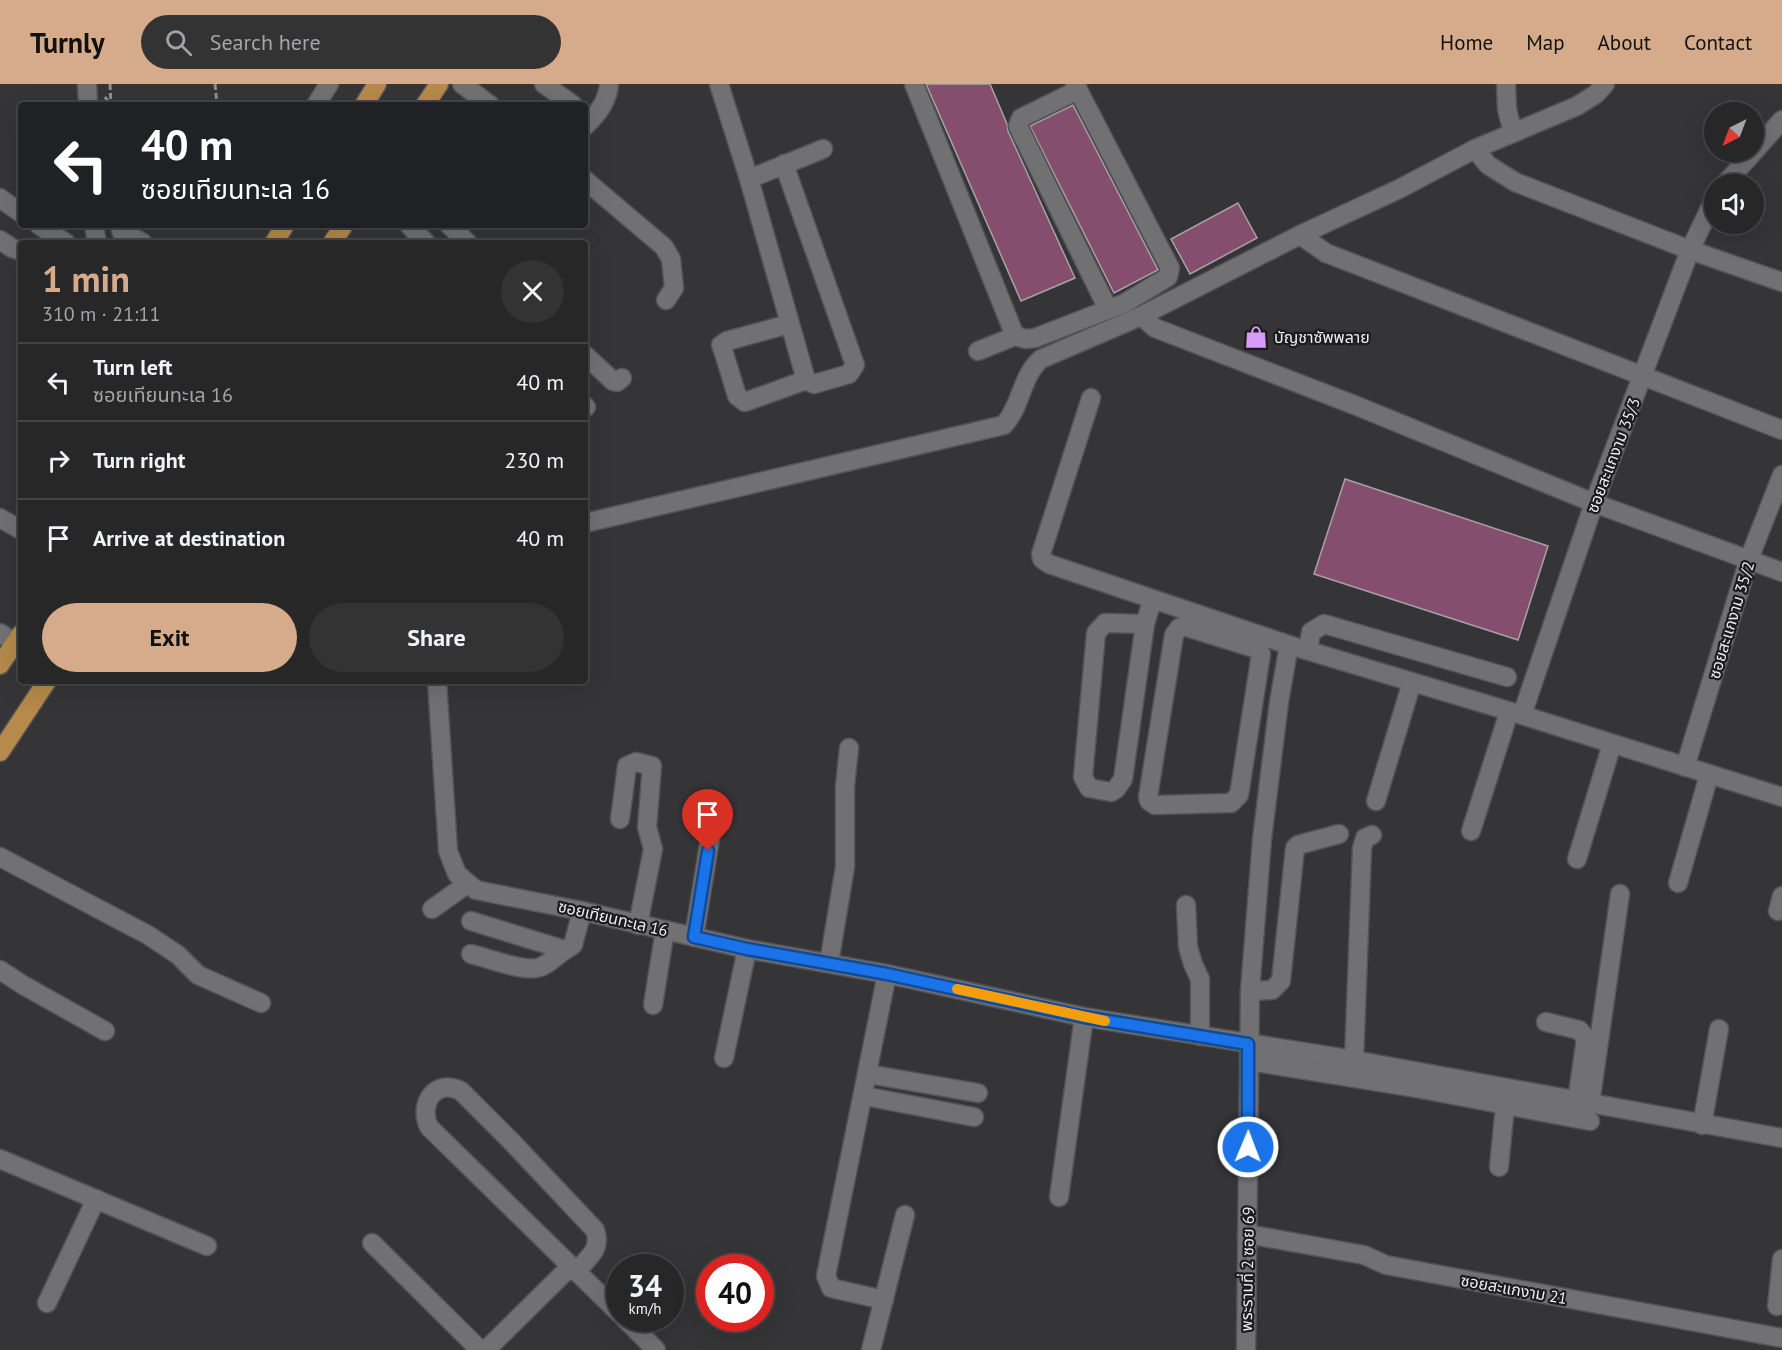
<!DOCTYPE html>
<html lang="en">
<head>
<meta charset="utf-8">
<style>
  :root { --surface:#282728; --page:#343334; --text:#f1f3f6; --muted:#a5a5a8; --line:#444445; --accent:#d6ab8b }
  body { margin:0; font-family:"PT Sans","Noto Sans Thai",sans-serif; background:var(--page); color:var(--text); height:100vh; display:flex; flex-direction:column; font-size:22px; white-space:nowrap }
  * { box-sizing:border-box; margin:0 }
  p { font-size:20px; color:var(--muted) }
  .icon { flex:none; width:33px; height:33px; fill:none; stroke:currentColor; stroke-width:2; stroke-linecap:round; stroke-linejoin:round }
  .map { position:relative; flex:1; overflow:hidden }
  .sheet { position:absolute; left:18px; top:156px; width:570px; height:444px; display:flex; flex-direction:column; background:var(--surface); border-radius:6px; box-shadow:0 6px 24px #0002,0 0 0 2px var(--line) }
  .sheet>* { flex:none }
  .guide { position:absolute; left:18px; top:18px; width:570px; height:126px; border-radius:6px; box-shadow:0 6px 24px #0002,0 0 0 2px var(--line); background:#202124; color:#fff; overflow:hidden }
  .needle { width:39px; rotate:222deg }
  .tools { position:absolute; left:1704px; top:18px; display:grid; gap:12px }
  .tools a { display:grid; place-items:center; width:60px; height:60px; border-radius:50%; background:var(--surface); box-shadow:0 6px 24px #0002,0 0 0 2px var(--line); font-size:30px }
  .speed { position:absolute; left:606px; top:1170px; display:flex; gap:12px; font-size:30px; font-weight:700; text-align:center }
  .speed>* { display:grid; place-content:center; width:78px; height:78px; border-radius:50%; background:var(--surface); box-shadow:0 6px 24px #0002,0 0 0 2px var(--line); line-height:1 }
  .speed small { font-size:15px; font-weight:400 }
  .speed .limit { border:9px solid #d22; background:#fff; color:#111 }
  .pin { position:absolute; display:grid; place-items:center; width:51px; height:51px; color:#fff; margin:-62px -26px; border-radius:50% 50% 50% 0; rotate:-45deg; box-shadow:0 0 6px #0007 }
  .pin .icon { rotate:45deg }
  .me { position:absolute; width:66px; margin:-33px; rotate:1deg; stroke-linejoin:round; filter:drop-shadow(0 0 4px #0008) }
  .turn { display:flex; align-items:center; gap:21px; height:126px; padding:0 24px; font-size:27px }
  .turn .icon { width:78px; height:78px; stroke-width:2.5 }
  .turn b { display:block; font-size:42px; line-height:51px }
  .round { display:grid; place-items:center; flex:none; width:63px; height:63px; border-radius:32px; background:var(--page) }
  .summary { display:flex; align-items:center; justify-content:space-between; height:102px; padding:0 24px }
  h1 { font-size:36px; font-weight:700; line-height:45px; color:var(--accent) }
  .action { display:flex; gap:12px; margin-top:auto; padding:12px 24px }
  .action a { flex:1; height:69px; border-radius:36px; background:var(--accent); color:#111; font-size:24px; font-weight:700; line-height:69px; text-align:center }
  .action a+a { background:var(--page); color:var(--text) }
  ul { padding:0; list-style:none }
  li { display:flex; align-items:center; gap:18px; height:78px; padding:0 24px; border-top:2px solid var(--line) }
  li div { flex:1 }
  li b { display:block; font-size:22px }
  li em { font-style:normal }
  header { display:flex; align-items:center; gap:36px; box-sizing:border-box; height:84px; padding:0 30px; background:var(--accent); color:#111 }
  header strong { font-size:28px }
  nav { display:flex; gap:33px; margin-inline-start:auto; font-size:21px }
  .search { width:420px; height:54px; background:var(--page); display:flex; align-items:center; gap:15px; box-sizing:border-box; padding:0 21px; border-radius:33px; color:var(--muted); font-size:22px }
  .map>svg:first-child { display:block }
</style>
</head>
<body>
<header>
<strong>Turnly</strong>
<div class="search"><svg class="icon" aria-label="search" viewBox="0 0 24 24"><circle cx="10" cy="10" r="6"/><path d="M15 15l6 6"/></svg>Search here</div>
<nav><a>Home</a><a>Map</a><a>About</a><a>Contact</a></nav>
</header>
<div class="map">
<svg width="1782" height="1266" viewBox="0 0 1782 1266">
  <rect width="100%" height="100%" fill="#353436"/>
  <g fill="#854e6e" stroke="#a7a3a5" stroke-width="1.5">
    <polygon points="926,0 990,0 1007,40 1008,47 1075,194 1021,217"/>
    <polygon points="1073,21 1158,186 1114,209 1030,42"/>
    <polygon points="1238,119 1257,154 1190,190 1171,155"/>
    <polygon points="1345,395 1548,462 1518,556 1314,490"/>
  </g>
  <g fill="none" stroke-linecap="round" stroke-linejoin="round">
    <g stroke="#535255" stroke-width="21">
      <g id="minor">
        <polyline points="87,0 88,21"/>
        <polyline points="462,0 490,21"/>
        <polyline points="544,0 573,21"/>
        <polyline points="719,0 749,95 806,296 814,300 849,290 855,281 784,80"/>
        <polyline points="914,0 1015,252"/>
        <polyline points="1506,0 1507,25 1513,49"/>
        <polyline points="1078,6 1021,34 1018,42 1108,225"/>
        <polyline points="316,21 329,0"/>
        <path d="M585,42C597,31 608,16 609,0"/>
        <polyline points="1475,65 1488,81 1515,98 1690,166 1782,198"/>
        <polyline points="749,95 823,65"/>
        <polyline points="585,96 664,163 671,175 674,204 666,216"/>
        <polyline points="1725,100 1782,36"/>
        <polyline points="0,114 21,129"/>
        <polyline points="39,141 66,159"/>
        <polyline points="94,141 97,159"/>
        <polyline points="409,141 426,159"/>
        <polyline points="449,141 468,159"/>
        <polyline points="121,147 143,159"/>
        <polyline points="1300,151 1326,169 1782,346"/>
        <polyline points="0,156 12,164 21,167"/>
        <polyline points="1141,232 1155,244 1357,322 1594,419 1782,488"/>
        <polyline points="789,240 727,257 721,261 723,266 737,312 745,318 806,296"/>
        <polyline points="978,267 1015,252 1026,255 1035,254 1125,219 1168,193 1170,184 1075,0"/>
        <polyline points="585,271 613,297 617,298 622,294"/>
        <polyline points="1091,314 1041,470 1042,475 1049,480 1289,561 1522,631 1782,713"/>
        <polyline points="585,322 586,323"/>
        <polyline points="0,434 21,446"/>
        <path d="M585,439L1004,341C1022,321 1021,292 1041,275L1141,232L1300,151L1399,105L1475,65L1577,22L1596,10L1605,0"/>
        <polyline points="1145,540 1105,539 1096,549 1083,693 1089,704 1111,708 1116,705 1123,695 1145,540 1152,517"/>
        <polygon points="1183,542 1257,565 1261,570 1239,711 1231,719 1155,721 1149,717 1148,713 1174,551 1179,544"/>
        <polyline points="0,549 15,559"/>
        <polyline points="1308,566 1311,548 1324,540 1507,593"/>
        <polyline points="437,597 448,767 457,790 476,806 582,827 747,865 887,890 1084,933 1354,976 1782,1054"/>
        <polyline points="1522,631 1594,419 1690,166 1714,116"/>
        <polyline points="1685,683 1749,475 1782,391"/>
        <polyline points="1376,717 1412,598"/>
        <polyline points="620,735 627,682 636,678 652,682 647,743 653,765 638,841"/>
        <polyline points="1471,747 1509,628"/>
        <polyline points="0,773 148,851 178,871 198,891 261,919"/>
        <polyline points="1577,775 1612,660"/>
        <polyline points="1678,799 1709,691"/>
        <polyline points="1186,821 1188,863 1193,880 1200,895 1200,952"/>
        <polyline points="432,825 467,800"/>
        <polyline points="1778,827 1782,812"/>
        <polyline points="471,837 565,866 573,861 582,827"/>
        <polyline points="694,853 715,724"/>
        <path d="M471,870C488,874 520,887 537,884C547,882 556,872 565,866"/>
        <polyline points="829,879 845,783 845,702 849,664"/>
        <polyline points="0,886 23,901 105,947"/>
        <polyline points="1250,907 1272,906 1281,897 1295,764 1298,761 1339,750"/>
        <polyline points="653,921 665,846"/>
        <polyline points="1546,938 1579,946 1586,954 1577,1017"/>
        <polyline points="724,974 747,865"/>
        <polyline points="1354,976 1362,764 1365,754 1372,751"/>
        <polyline points="1249,977 1416,1004 1590,1037"/>
        <polyline points="868,990 978,1009"/>
        <polyline points="864,1012 974,1033"/>
        <polyline points="1590,1020 1620,810"/>
        <polyline points="1702,1041 1719,945"/>
        <polyline points="0,1075 207,1162"/>
        <polyline points="1499,1083 1505,1022"/>
        <polyline points="1059,1113 1084,933"/>
        <polyline points="1247,1150 1364,1171 1386,1181 1782,1254"/>
        <polyline points="372,1159 480,1266"/>
        <path d="M576,1188C588,1173 602,1166 595,1146L510,1056L461,1007C435,994 418,1020 429,1043L620,1230"/>
        <polyline points="884,1216 831,1204 826,1192 887,890"/>
        <polyline points="47,1219 96,1115"/>
        <polyline points="1777,1222 1782,1175"/>
        <polyline points="624,1234 656,1266"/>
        <polyline points="486,1266 571,1182"/>
        <polyline points="871,1266 905,1131"/>
        <polyline points="1246,1266 1250,907 1262,755 1279,618 1289,561"/>
      </g>
    </g>
    <g stroke="#535255" stroke-width="21">
      <g id="major">
        <polyline points="364,21 377,0"/>
        <polyline points="425,21 439,0"/>
        <polyline points="274,159 285,141"/>
        <polyline points="332,159 344,141"/>
        <polyline points="0,581 21,550"/>
        <polyline points="0,668 47,597"/>
      </g>
    </g>
    <g stroke="#8e8d8f" stroke-width="3" stroke-dasharray="6 3" stroke-linecap="butt">
      <polyline points="110,0 111,21"/>
      <polyline points="215,0 217,21"/>
      <polyline points="105,13 111,21"/>
    </g>
    <use href="#minor" stroke="#717073" stroke-width="18"/>
    <use href="#major" stroke="#b58a4b" stroke-width="18"/>
  </g>
  <g fill="none" stroke-linecap="round" stroke-linejoin="round">
    <g stroke="#114b97" stroke-width="15">
      <polyline id="route" points="708,767 694,853 747,865 887,890 1084,933 1248,960 1248,1063"/>
    </g>
    <use href="#route" stroke="#1a73e8" stroke-width="10"/>
    <polyline stroke="#f59e0b" stroke-width="10" points="957,905 1105,937"/>
  </g>
  <defs>
    <g id="shop-bare" transform="scale(1.8)"><path d="M-5-2.5h2.3a2.7 3.5 0 0 1 5.4 0H5L5.5 6h-11ZM-1.5-2.5h3a1.5 2.3 0 0 0-3 0Z" fill="#d79bf9" stroke="#1c1c1d" stroke-width="2.5" paint-order="stroke"/></g>
  </defs>
  <g fill-rule="evenodd">
    <use href="#shop-bare" x="1256" y="253"/>
  </g>
  <g text-anchor="middle" stroke-width="4.5" stroke-linejoin="round" paint-order="stroke">
    <g font-size="16" fill="#eeeef0" stroke="#1c1c1d" text-anchor="start">
      <text x="1274" y="259">บัญชาซัพพลาย</text>
    </g>
    <g font-size="16" fill="#eeeef0" stroke="#1c1c1d">
      <text transform="translate(1613 371) rotate(-69)" y="6">ซอยสะแกงาม 35/3</text>
      <text transform="translate(1731 536) rotate(-73)" y="6">ซอยสะแกงาม 35/2</text>
      <text transform="translate(613 834) rotate(13)" y="6">ซอยเทียนทะเล 16</text>
      <text transform="translate(1247 1185) rotate(-89)" y="6">พระรามที่ 2 ซอย 69</text>
      <text transform="translate(1514 1205) rotate(10)" y="6">ซอยสะแกงาม 21</text>
    </g>
  </g>
</svg>
<div class="tools">
<a><svg class="needle" viewBox="-14 -14 28 28"><path d="M0-13l5 13h-10z" fill="#e53935"/><path d="M0 13l5-13h-10z" fill="#a5a5a8"/></svg></a>
<a><svg class="icon" aria-label="sound" viewBox="0 0 24 24"><path d="M4 9h4l5-4v14l-5-4H4zM17 9q2 3 0 6"/></svg></a>
</div>
<div class="speed"><div>34<small>km/h</small></div><div class="limit">40</div></div>
<div class="pin" style="left:708px;top:767px;background:#d93025"><svg class="icon" aria-label="arrive" viewBox="0 0 24 24"><path d="M6 21V4h12l-3 4 3 4H6"/></svg></div>
<svg class="me" style="left:1248px;top:1063px" viewBox="-20 -20 40 40"><circle r="17" fill="#1a73e8" stroke="#fff" stroke-width="3"/><path d="M0-11L8 9 0 5-8 9z" fill="#fff"/></svg>
<div class="guide">
<div class="turn"><svg class="icon" aria-label="left" viewBox="0 0 24 24"><path d="M17 20v-9H6M10 6l-5 5 5 5"/></svg><div><b>40 m</b>ซอยเทียนทะเล 16</div></div>
</div>
<section class="sheet">
<div class="summary"><div><h1>1 min</h1><p>310 m · 21:11</p></div><a class="round"><svg class="icon" aria-label="close" viewBox="0 0 24 24"><path d="M6 6l12 12M18 6L6 18"/></svg></a></div>
<ul>
<li><svg class="icon" aria-label="left" viewBox="0 0 24 24"><path d="M17 20v-9H6M10 6l-5 5 5 5"/></svg><div><b>Turn left</b><p>ซอยเทียนทะเล 16</p></div><em>40 m</em></li>
<li><svg class="icon" aria-label="right" viewBox="0 0 24 24"><path d="M7 20v-9h11M14 6l5 5-5 5"/></svg><div><b>Turn right</b></div><em>230 m</em></li>
<li><svg class="icon" aria-label="arrive" viewBox="0 0 24 24"><path d="M6 21V4h12l-3 4 3 4H6"/></svg><div><b>Arrive at destination</b></div><em>40 m</em></li>
</ul>
<div class="action"><a>Exit</a><a>Share</a></div>
</section>
</div>
</body>
</html>
